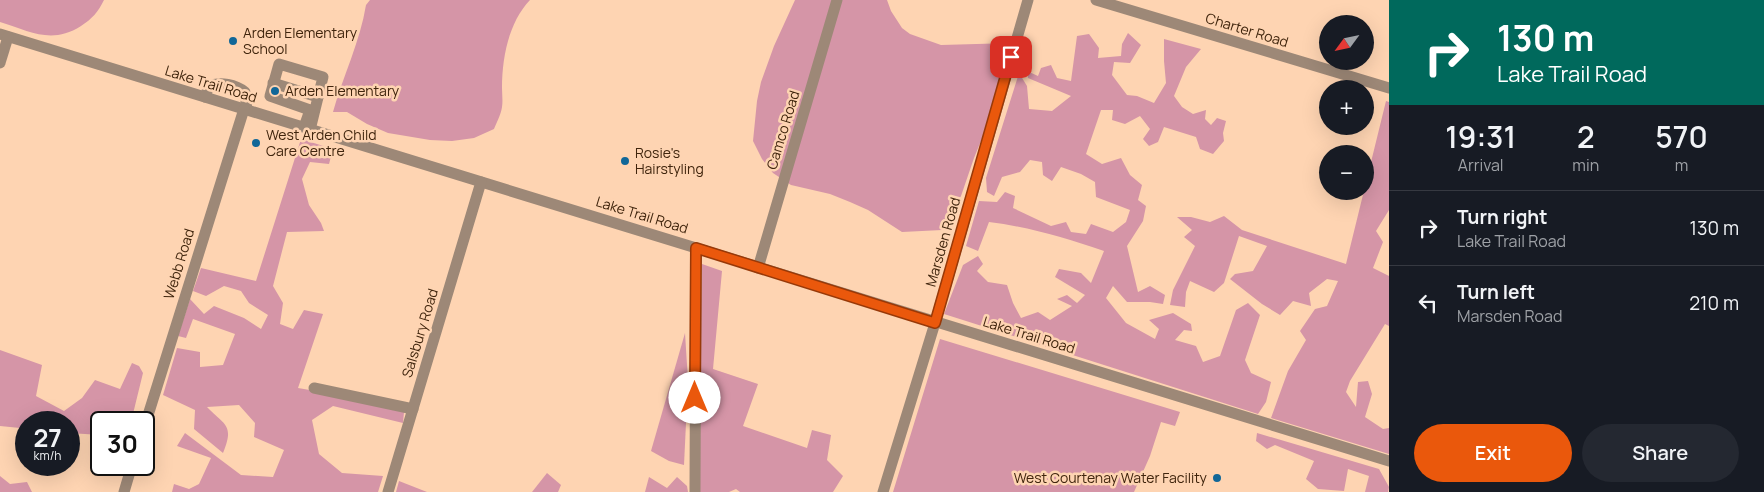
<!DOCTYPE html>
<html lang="en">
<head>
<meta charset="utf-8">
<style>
  :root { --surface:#171b24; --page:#242831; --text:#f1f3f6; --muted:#9ea1a6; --line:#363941; --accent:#ea580c }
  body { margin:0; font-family:Manrope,sans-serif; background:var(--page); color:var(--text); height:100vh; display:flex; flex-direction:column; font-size:19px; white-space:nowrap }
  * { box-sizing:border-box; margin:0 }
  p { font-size:16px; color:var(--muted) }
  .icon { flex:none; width:28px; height:28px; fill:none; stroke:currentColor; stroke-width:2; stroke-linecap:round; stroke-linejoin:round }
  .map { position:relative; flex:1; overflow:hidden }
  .side { display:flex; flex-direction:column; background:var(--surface); width:375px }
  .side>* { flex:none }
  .top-card { background:#00695c; color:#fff; overflow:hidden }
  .needle { width:32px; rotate:237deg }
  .buttons { position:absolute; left:1319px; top:15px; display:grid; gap:10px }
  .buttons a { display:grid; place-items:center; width:55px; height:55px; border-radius:50%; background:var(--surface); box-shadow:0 5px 20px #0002; font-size:25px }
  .speed { position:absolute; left:15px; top:411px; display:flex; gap:10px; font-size:25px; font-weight:700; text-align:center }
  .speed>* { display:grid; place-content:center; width:65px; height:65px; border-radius:50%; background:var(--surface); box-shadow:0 5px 20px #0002; line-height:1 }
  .speed small { font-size:12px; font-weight:400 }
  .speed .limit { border:2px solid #111; border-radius:8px; background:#fff; color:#111 }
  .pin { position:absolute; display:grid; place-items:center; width:42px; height:42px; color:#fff; margin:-21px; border-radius:10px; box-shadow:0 2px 8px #0006 }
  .me { position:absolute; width:55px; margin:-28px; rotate:0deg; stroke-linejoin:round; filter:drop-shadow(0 0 4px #0008) }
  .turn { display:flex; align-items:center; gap:18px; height:105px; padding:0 25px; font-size:22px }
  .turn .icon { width:65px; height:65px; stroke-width:2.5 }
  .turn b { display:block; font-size:35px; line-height:42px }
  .eta { display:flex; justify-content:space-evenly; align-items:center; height:85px; text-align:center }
  .eta b { font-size:30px; font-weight:600; line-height:35px }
  .button { display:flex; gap:10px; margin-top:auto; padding:10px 25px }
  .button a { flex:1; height:58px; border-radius:30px; background:var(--accent); color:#fff; font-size:20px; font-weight:600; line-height:58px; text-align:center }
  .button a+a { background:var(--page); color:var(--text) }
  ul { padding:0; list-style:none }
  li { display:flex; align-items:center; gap:15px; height:75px; padding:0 25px; border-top:1px solid var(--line) }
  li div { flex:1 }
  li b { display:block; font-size:19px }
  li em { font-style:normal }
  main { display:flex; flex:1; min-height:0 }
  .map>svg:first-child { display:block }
</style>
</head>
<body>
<main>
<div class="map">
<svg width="1389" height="492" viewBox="0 0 1389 492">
  <rect width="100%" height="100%" fill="#fed4b2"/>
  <g fill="#d595a7">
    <path d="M0,0H104C98,12 92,19 81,26C51,45 30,31 0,22Z"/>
    <path d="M370,0H530C509,22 502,57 502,88C502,94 503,101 502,107C501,114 497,122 494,129L474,138L452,141L430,140L388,133L367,124L347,112H333C343,76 360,42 366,5Z"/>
    <polygon points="795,0 887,0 891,11 902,28 910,34 941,45 1012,43 1021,46 1019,55 1008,75 974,158 961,196 942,230 902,232 868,210 850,202 830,194 791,185 773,173 762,159 753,141 757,101 761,82 774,46"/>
    <path d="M1128,33L1141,45L1130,63L1114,62L1112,75L1127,95L1137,96L1154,103L1166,83L1164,61V39L1201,49L1186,67L1174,96L1182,107L1193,114L1206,110L1205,119L1211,125L1217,118L1226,121L1223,133L1224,141L1213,154L1200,149L1196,137L1164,127L1158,142L1149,146L1143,139L1150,129L1140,116L1125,124L1112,120L1113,110H1101L1086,154L1102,164L1121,158L1130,175L1142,185L1138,200L1146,206L1143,221L1127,246L1138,292L1150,286L1165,295L1163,304L1150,302H1127L1113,286L1106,298L1126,323L1155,339L1159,329L1149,320L1173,313L1191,324L1192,331L1184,330L1175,340L1196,346L1203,362L1220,356L1236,310L1248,303L1260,315L1245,360L1251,373L1271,382L1266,402L1258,414L944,314L963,265L978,256L983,264L977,271L988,282L1007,285L1013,303L1021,318L1038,312L1050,320L1072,306L1057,299L1067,295L1077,303L1085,295L1055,277L1059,269L1081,273L1091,283L1104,251C1066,238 1029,227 989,222L978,251L966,246L979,201L997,202L1005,192L1015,196L1013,208L1051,226L1066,222L1071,232L1086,234L1091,224L1113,232L1126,222L1130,210L1096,197L1095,182L1081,174L1061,167L1052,181L1043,175L1042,162L1030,160L1020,172L1002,177L994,196L987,192L986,178L1019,73L1027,86L1029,109L1052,111L1071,96L1028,78L1027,71L1038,76L1041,68L1051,65L1057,78L1071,81L1077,36L1089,34L1099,48L1098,58L1121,56L1122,44Z"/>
    <polygon points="1386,101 1389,102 1389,210 1376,231 1383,242 1373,268 1389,276 1389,326 1385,324 1350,381 1346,392 1356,407 1358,382 1368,381 1372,394 1365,417 1383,429 1389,428 1389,454 1271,418 1288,371 1306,340 1300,331 1315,309 1327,306 1338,281 1327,279 1309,293 1311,306 1293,301 1280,315 1262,304 1230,279 1235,274 1253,271 1267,246 1239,236 1224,283 1214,292 1190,281 1186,292 1185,307 1170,305 1173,290 1195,246 1184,237 1192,230 1177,217 1191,217 1210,222 1224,216 1242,230 1346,264"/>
    <path d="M301,139L333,149L329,164L310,162L302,179L309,205L321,223L324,231L287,232L273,286L283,303L280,324L293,329L304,310L323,314L298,388L339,395L404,412L403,423L333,406L312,420L319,454L342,473L383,476L378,492H172L174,484L189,489L199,484L211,458L177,446L185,433L241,475L273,477L284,450L254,437L255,423L239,405L207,407C224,425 235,424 223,453L194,429L195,410L163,395L177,348L200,352V367L223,365L235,334L193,319L186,338L178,336L190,299L204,314L214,306L244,318L261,329L268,315L249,303L241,291L224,286L206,296L193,291L201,268L256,281Z"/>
    <polygon points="702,264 722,271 713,369 758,384 743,426 807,448 812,430 831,435 827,460 843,476 833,492 740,492 736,489 729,492 696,492"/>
    <polygon points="685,333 688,381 684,465 669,461 651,451"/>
    <polygon points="940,339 1180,412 1175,426 1161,422 1150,456 1134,492 893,492"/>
    <polygon points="0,350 42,365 36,396 64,411 82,398 95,380 120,389 132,363 139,366 143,373 131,422 101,422 101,435 69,433 69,422 41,422 33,418 20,428 0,426"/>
    <polygon points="1257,433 1379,469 1389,487 1388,492 1365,492 1369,476 1348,469 1344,491 1318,489 1306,479 1314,461 1275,445 1267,449 1256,441"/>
    <polygon points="547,473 561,485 558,492 532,492"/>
    <polygon points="0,476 10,484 27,482 32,492 0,492"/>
    <polygon points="649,477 667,488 677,477 687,486 688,492 645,492"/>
    <polygon points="399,481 427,492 396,492"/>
  </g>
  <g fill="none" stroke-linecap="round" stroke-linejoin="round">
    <g stroke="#9d8877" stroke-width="11">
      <polyline points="1096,0 1389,88"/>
      <polyline points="0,34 1389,461"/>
      <polyline points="0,63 8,37"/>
      <polyline points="273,83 318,97"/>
      <path d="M205,97L209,86C220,81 236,85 245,92L247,110"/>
      <polyline points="304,127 310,110 270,96 279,64 323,77 310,130"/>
      <polyline points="758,268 837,0"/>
      <polyline points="314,388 413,409"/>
      <polyline points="144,428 244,109"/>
      <polyline points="124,492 132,465"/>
      <polyline points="388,492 481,182"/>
      <polyline points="695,492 696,248"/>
      <polyline points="883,492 935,323 1028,0"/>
    </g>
  </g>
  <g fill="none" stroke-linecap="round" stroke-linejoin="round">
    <g stroke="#983908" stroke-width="12">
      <polyline id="route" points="695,398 696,248 935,323 1011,57"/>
    </g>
    <use href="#route" stroke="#ea580c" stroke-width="9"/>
  </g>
  <g fill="#116798" stroke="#fed4b2" stroke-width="2">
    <circle cx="233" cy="41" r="5"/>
    <circle cx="275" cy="91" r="5"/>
    <circle cx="256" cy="143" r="5"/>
    <circle cx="625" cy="161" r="5"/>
    <circle cx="1217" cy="478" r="5"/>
  </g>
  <g text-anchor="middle" stroke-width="5" stroke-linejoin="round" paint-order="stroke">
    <g font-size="14" fill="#40250d" stroke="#fed4b2">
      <text transform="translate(1247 30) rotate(17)" y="5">Charter Road</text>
      <text transform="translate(211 84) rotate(17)" y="5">Lake Trail Road</text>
      <text transform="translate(783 130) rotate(-73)" y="5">Camco Road</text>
      <text transform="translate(642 215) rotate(17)" y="5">Lake Trail Road</text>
      <text transform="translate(943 242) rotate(-74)" y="5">Marsden Road</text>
      <text transform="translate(179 264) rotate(-73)" y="5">Webb Road</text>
      <text transform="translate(420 333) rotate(-73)" y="5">Salsbury Road</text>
      <text transform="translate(1029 335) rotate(17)" y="5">Lake Trail Road</text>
    </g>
    <g font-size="14" fill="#40250d" stroke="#fed4b2" text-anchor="start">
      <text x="243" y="38">Arden Elementary<tspan x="243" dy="16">School</tspan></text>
      <text x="285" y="96">Arden Elementary</text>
      <text x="266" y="140">West Arden Child<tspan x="266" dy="16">Care Centre</tspan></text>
      <text x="635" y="158">Rosie's<tspan x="635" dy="16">Hairstyling</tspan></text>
      <text x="1207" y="483" text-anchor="end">West Courtenay Water Facility</text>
    </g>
  </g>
</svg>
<div class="buttons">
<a><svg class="needle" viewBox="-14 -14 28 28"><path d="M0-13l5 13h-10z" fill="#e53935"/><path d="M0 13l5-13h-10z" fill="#9ea1a6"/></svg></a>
<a>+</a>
<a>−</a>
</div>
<div class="speed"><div>27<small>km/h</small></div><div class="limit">30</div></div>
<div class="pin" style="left:1011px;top:57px;background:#d93025"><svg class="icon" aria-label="arrive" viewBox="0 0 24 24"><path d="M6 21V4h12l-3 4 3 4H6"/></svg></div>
<svg class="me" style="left:695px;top:398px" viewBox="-20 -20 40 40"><circle r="19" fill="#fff"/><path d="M0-13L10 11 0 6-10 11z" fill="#ea580c"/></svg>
</div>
<section class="side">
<div class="top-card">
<div class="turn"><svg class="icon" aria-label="right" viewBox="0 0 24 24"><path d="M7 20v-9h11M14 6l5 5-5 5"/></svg><div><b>130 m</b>Lake Trail Road</div></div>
</div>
<div class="eta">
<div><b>19:31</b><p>Arrival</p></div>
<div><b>2</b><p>min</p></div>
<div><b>570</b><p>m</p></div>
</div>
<ul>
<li><svg class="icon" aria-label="right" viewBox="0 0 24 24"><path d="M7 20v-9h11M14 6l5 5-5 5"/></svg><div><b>Turn right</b><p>Lake Trail Road</p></div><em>130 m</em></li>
<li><svg class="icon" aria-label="left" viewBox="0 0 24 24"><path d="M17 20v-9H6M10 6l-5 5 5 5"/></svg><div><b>Turn left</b><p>Marsden Road</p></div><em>210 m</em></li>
</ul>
<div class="button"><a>Exit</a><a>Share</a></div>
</section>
</main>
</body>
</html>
